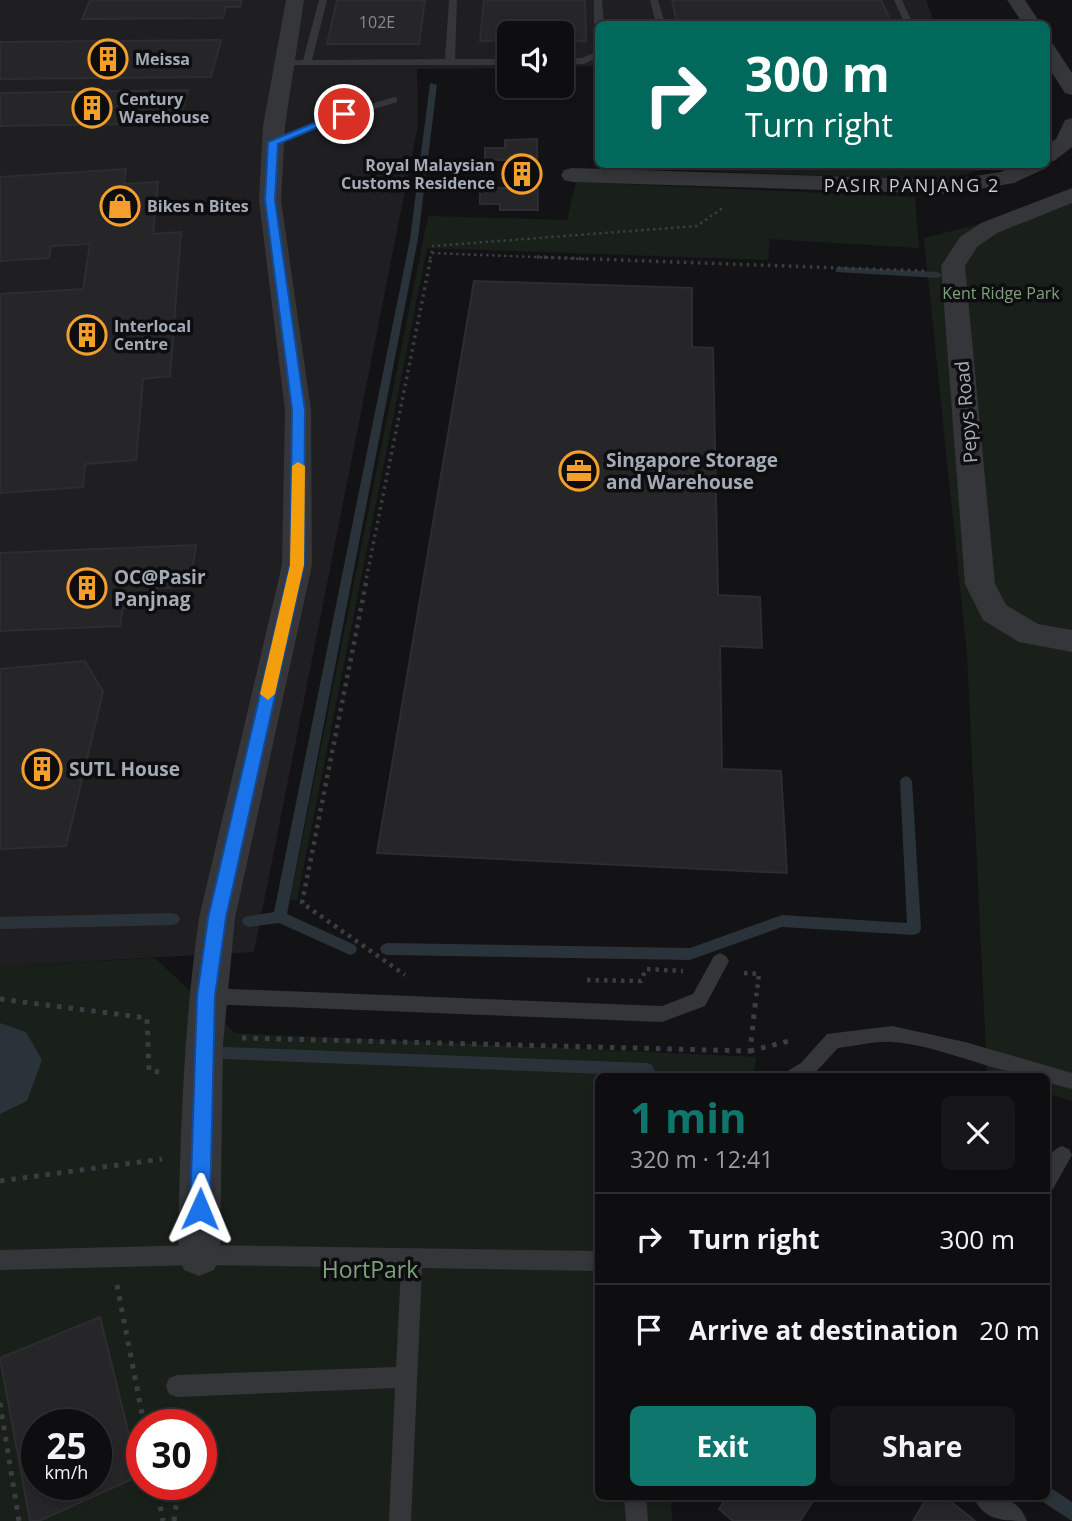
<!DOCTYPE html>
<html lang="en">
<head>
<meta charset="utf-8">
<style>
  :root { --surface:#0e0e10; --page:#171719; --text:#f1f3f6; --muted:#9b9c9f; --line:#2e2e30; --accent:#0f766e }
  body { margin:0; font-family:"Open Sans",sans-serif; background:var(--page); color:var(--text); height:100vh; display:flex; flex-direction:column; font-size:26px; white-space:nowrap }
  * { box-sizing:border-box; margin:0 }
  p { font-size:23px; color:var(--muted) }
  .icon { flex:none; width:38px; height:38px; fill:none; stroke:currentColor; stroke-width:2; stroke-linecap:round; stroke-linejoin:round }
  .map { position:relative; flex:1; overflow:hidden }
  .panel { position:absolute; left:595px; top:1073px; width:455px; height:427px; display:flex; flex-direction:column; background:var(--surface); border-radius:10px; box-shadow:0 4px 10px #0003,0 0 0 2px var(--line) }
  .panel>* { flex:none }
  .guide { position:absolute; left:595px; top:21px; width:455px; height:147px; border-radius:10px; box-shadow:0 4px 10px #0003,0 0 0 2px var(--line); background:#00695c; color:#fff; overflow:hidden }
  .buttons { position:absolute; left:497px; top:21px; display:grid; gap:14px }
  .buttons a { display:grid; place-items:center; width:77px; height:77px; border-radius:10px; background:var(--surface); box-shadow:0 4px 10px #0003,0 0 0 2px var(--line); font-size:35px }
  .speed { position:absolute; left:21px; top:1409px; display:flex; gap:14px; font-size:35px; font-weight:700; text-align:center }
  .speed>* { display:grid; place-content:center; width:91px; height:91px; border-radius:50%; background:var(--surface); box-shadow:0 4px 10px #0003,0 0 0 2px var(--line); line-height:1 }
  .speed small { font-size:18px; font-weight:400 }
  .speed .limit { border:10px solid #d22; background:#fff; color:#111 }
  .pin { position:absolute; display:grid; place-items:center; width:60px; height:60px; color:#fff; margin:-30px; border:4px solid #fff; border-radius:50%; box-shadow:0 2px 7px #0007 }
  .me { position:absolute; width:77px; margin:-38px; rotate:1deg; stroke-linejoin:round; filter:drop-shadow(0 0 5px #0008) }
  .turn { display:flex; align-items:center; gap:24px; height:147px; padding:0 35px; font-size:32px }
  .turn .icon { width:91px; height:91px; stroke-width:2.5 }
  .turn b { display:block; font-size:49px; line-height:60px }
  .round { display:grid; place-items:center; flex:none; width:74px; height:74px; border-radius:10px; background:var(--page) }
  .headline { display:flex; align-items:center; justify-content:space-between; height:119px; padding:0 35px }
  h1 { font-size:42px; font-weight:700; line-height:52px; color:var(--accent) }
  .cta { display:flex; gap:14px; margin-top:auto; padding:14px 35px }
  .cta a { flex:1; height:80px; border-radius:10px; background:var(--accent); color:#fff; font-size:28px; font-weight:700; line-height:80px; text-align:center }
  .cta a+a { background:var(--page); color:var(--text) }
  ul { padding:0; list-style:none }
  li { display:flex; align-items:center; gap:21px; height:91px; padding:0 35px; border-top:2px solid var(--line) }
  li div { flex:1 }
  li b { display:block; font-size:26px }
  li em { font-style:normal }
  .map>svg:first-child { display:block }
</style>
</head>
<body>
<div class="map">
<svg width="1072" height="1521" viewBox="0 0 1072 1521">
  <rect width="100%" height="100%" fill="#131315"/>
  <polygon fill="#1f1f22" points="0,0 926,0 935,24 598,24 598,66 562,67 562,33 509,33 509,68 417,69 418,125 254,952 0,966"/>
  <g fill="#19201a" fill-rule="evenodd">
    <polygon points="598,150 598,164 998,165 948,180 593,167"/>
    <polygon points="576,182 915,197 919,248 770,239 768,260 427,248 297,900 290,900 428,216 567,220"/>
    <polygon points="1072,201 1072,1101 1047,1093 1046,1076 999,1076 987,1072 967,655 924,238"/>
    <path d="M155,958L235,1033L756,1057L753,1076H598V1496H671L672,1521H0V966ZM37,1424H96V1484H37ZM142,1424H201V1484H142Z"/>
  </g>
  <polygon fill="#293339" points="0,1023 26,1032 42,1060 27,1101 0,1114"/>
  <g fill="none" stroke-linecap="round" stroke-linejoin="round">
    <g fill="#293339" fill-rule="evenodd">
      <polygon points="430,83 437,85 418,239 287,914 355,945 357,949 355,953 350,955 279,923 249,927 244,925 242,921 244,917 274,912 410,239"/>
      <polygon points="839,267 938,272 942,275 938,278 836,272 836,268"/>
      <polygon points="906,776 910,778 912,781 921,929 919,933 914,935 782,927 690,960 387,955 382,953 380,949 382,945 387,943 690,948 782,915 907,923 900,781 902,778"/>
      <polygon points="173,913 178,915 180,919 178,923 173,925 0,929 0,917"/>
      <polygon points="225,1047 647,1063 652,1065 657,1076 225,1059 220,1058 218,1053 220,1048"/>
      <polygon points="1046,1485 1072,1502 1072,1521 1040,1500 1038,1496 1046,1496"/>
    </g>
  </g>
  <g fill="#262629" stroke="#2d2d31" stroke-width="2" fill-rule="evenodd">
    <polygon points="90,0 242,0 240,7 226,7 223,18 82,19"/>
    <polygon points="337,0 425,0 419,44 327,44"/>
    <polygon points="484,0 585,0 586,41 562,41 562,33 509,33 509,41 480,41"/>
    <polygon points="672,0 881,0 892,24 677,24"/>
    <polygon points="221,40 211,77 0,79 0,42"/>
    <polygon points="188,90 179,123 0,126 0,93"/>
    <polygon points="537,139 538,210 500,210 500,204 480,204 480,188 507,188 507,160 485,160 485,148 505,148 505,140"/>
    <polygon points="126,169 124,184 158,182 153,234 181,232 170,376 143,379 136,460 85,464 83,487 0,493 0,294 83,289 90,244 51,246 49,258 0,261 0,177"/>
    <polygon points="474,281 692,288 692,347 713,348 718,595 760,597 762,648 720,646 722,769 781,771 787,873 377,853"/>
    <polygon points="196,545 190,587 157,588 154,607 123,608 120,626 0,631 0,553"/>
    <polygon points="85,661 103,692 66,846 0,849 0,669"/>
    <path d="M100,1317L139,1476L39,1521H30L0,1358ZM37,1424H96V1484H37Z"/>
    <polygon points="728,1496 816,1496 800,1521 733,1521 719,1509"/>
    <polygon points="928,1496 944,1496 975,1521 913,1521"/>
  </g>
  <g fill="none" stroke-linecap="round" stroke-linejoin="round">
    <g stroke="#3a3d41" stroke-width="2.5" stroke-dasharray="2.5 3.5" stroke-linecap="butt">
      <polyline points="432,253 585,259"/>
      <polyline points="430,259 433,246 697,226 724,207"/>
    </g>
    <g stroke="#3a3d41" stroke-width="3.5" stroke-dasharray="2.5 4.5" stroke-linecap="butt">
      <polyline points="537,257 924,271"/>
      <polyline points="365,585 431,257"/>
    </g>
    <g stroke="#3a3d41" stroke-width="4.5" stroke-dasharray="3.5 5" stroke-linecap="butt">
      <polyline points="366,583 302,903 405,975"/>
      <polyline points="744,973 759,974 756,998"/>
      <polyline points="587,980 641,981 646,969 683,971"/>
    </g>
    <g stroke="#3a3d41" stroke-width="5" stroke-dasharray="4.5 7" stroke-linecap="butt">
      <polyline points="0,999 147,1018 149,1071 164,1072"/>
      <polyline points="242,1038 750,1051 756,997"/>
      <polyline points="750,1051 793,1040"/>
      <polyline points="0,1181 162,1159"/>
      <polyline points="117,1285 144,1424"/>
      <polyline points="0,1403 19,1521"/>
      <polyline points="156,1484 163,1521"/>
      <polyline points="174,1521 179,1484"/>
    </g>
    <g fill="#34363a" fill-rule="evenodd">
      <polygon points="319,0 327,0 312,60 445,59 449,0 457,0 455,59 509,59 509,65 283,65 281,63 286,60 303,60"/>
      <polygon points="594,0 602,0 604,24 598,27 594,24"/>
      <polygon points="650,0 658,0 665,24 656,24"/>
      <polygon points="894,0 902,0 913,24 905,24"/>
      <polygon points="598,51 598,57 584,64 562,65 562,59 582,58"/>
      <polygon points="394,97 397,98 397,102 328,123 277,144 268,142 320,119"/>
      <polygon points="720,953 726,956 729,961 705,1006 662,1022 207,1004 201,1002 198,996 201,990 207,988 662,1006 693,994 714,956"/>
      <path d="M892,1026L965,1042L1072,1073V1089L1046,1082V1076C996,1076 943,1045 892,1042C875,1041 855,1046 838,1048L812,1076H787L789,1070L801,1063L827,1034Z"/>
      <path d="M1062,1146L1069,1149L1072,1155L1053,1189L1046,1191C1046,1174 1043,1153 1062,1146Z"/>
      <polygon points="199,1245 598,1251 598,1271 422,1268 411,1521 389,1521 395,1388 177,1397 169,1394 166,1386 169,1378 177,1375 396,1367 401,1268 199,1265 0,1270 0,1250"/>
      <polygon points="624,1496 646,1496 648,1521 626,1521"/>
      <path d="M973,1496C996,1496 1017,1495 1027,1521C1004,1521 983,1521 973,1496Z"/>
    </g>
    <g fill="#34363a" fill-rule="evenodd">
      <path d="M286,0H304L285,126L281,200L311,410L312,565L235,918L223,1044L220,1255L214,1270L199,1276L184,1270L178,1255C180,1142 183,1030 199,918L282,565L285,410L259,200L263,126Z"/>
      <polygon points="1007,0 1025,0 1041,24 1023,24"/>
      <polygon points="1046,42 1053,44 1072,73 1072,95 1065,93 1046,64"/>
      <polygon points="1072,118 1072,147 1054,161 1046,162 1046,145 1056,139 1065,120"/>
      <polygon points="1017,164 1047,164 1044,169 1014,183 949,194 572,182 564,180 561,175 564,170 572,168 949,180 1001,172"/>
      <polygon points="1072,188 1072,203 997,233 977,247 965,266 995,584 1006,605 1038,624 1072,630 1072,652 1019,642 983,620 965,584 941,266 960,237 981,223"/>
    </g>
  </g>
  <polygon fill="#1a73e8" stroke="#114b97" stroke-width="2" points="341,112 349,114 278,144 275,200 305,410 304,565 226,918 215,996 210,1209 207,1216 200,1219 193,1216 190,1209 197,996 208,918 290,565 292,410 265,200 268,142"/>
  <polygon fill="#f59e0b" points="298,462 305,466 304,565 275,694 268,700 260,694 290,565 292,466"/>
  <defs>
    <g id="building-ring" transform="scale(2.0125)"><circle r="9.5" fill="#0e0e10" stroke="#f49f2c" stroke-width="1.5"/><path d="M-4-6H4V6H1V3H-1V6H-4ZM-2.5-4.3h1.7v1.8h-1.7ZM.8-4.3h1.7v1.8H.8ZM-2.5-1h1.7V.8h-1.7ZM.8-1h1.7V.8H.8Z" fill="#f49f2c"/></g>
    <g id="shop-ring" transform="scale(2.0125)"><circle r="9.5" fill="#0e0e10" stroke="#f49f2c" stroke-width="1.5"/><path d="M-5-2.5h2.3a2.7 3.5 0 0 1 5.4 0H5L5.5 6h-11ZM-1.5-2.5h3a1.5 2.3 0 0 0-3 0Z" fill="#f49f2c"/></g>
    <g id="office-ring" transform="scale(2.0125)"><circle r="9.5" fill="#0e0e10" stroke="#f49f2c" stroke-width="1.5"/><path d="M-6-3h4V-5.5h4V-3h4V5H-6ZM-1-4.5V-3h2v-1.5ZM-6 0V1H6V0Z" fill="#f49f2c"/></g>
  </defs>
  <g fill-rule="evenodd">
    <use href="#building-ring" x="108" y="59"/>
    <use href="#building-ring" x="92" y="108"/>
    <use href="#building-ring" x="522" y="174"/>
    <use href="#shop-ring" x="120" y="206"/>
    <use href="#building-ring" x="87" y="335"/>
    <use href="#office-ring" x="579" y="471"/>
    <use href="#building-ring" x="87" y="588"/>
    <use href="#building-ring" x="42" y="769"/>
  </g>
  <g text-anchor="middle" stroke-width="7" stroke-linejoin="round" paint-order="stroke">
    <g font-size="16" fill="#848992">
      <text x="377" y="28">102E</text>
    </g>
    <g font-size="16" font-weight="bold" fill="#a4abb6" stroke="#0e0e10" text-anchor="start">
      <text x="135" y="65">Meissa</text>
      <text x="119" y="105">Century<tspan x="119" dy="18">Warehouse</tspan></text>
      <text x="495" y="171" text-anchor="end">Royal Malaysian<tspan x="495" dy="18">Customs Residence</tspan></text>
      <text x="147" y="212">Bikes n Bites</text>
      <text x="114" y="332">Interlocal<tspan x="114" dy="18">Centre</tspan></text>
    </g>
    <g font-size="16" fill="#7ca17b" stroke="#0e0e10">
      <text x="1001" y="299">Kent Ridge Park</text>
    </g>
    <g font-size="18" letter-spacing="2" fill="#c6cad1" stroke="#0e0e10">
      <text x="912" y="192">PASIR PANJANG 2</text>
    </g>
    <g font-size="19" fill="#a4abb6" stroke="#0e0e10">
      <text transform="translate(966 412) rotate(-95)" y="7">Pepys Road</text>
    </g>
    <g font-size="19" font-weight="bold" fill="#a4abb6" stroke="#0e0e10" text-anchor="start">
      <text x="606" y="467">Singapore Storage<tspan x="606" dy="22">and Warehouse</tspan></text>
      <text x="114" y="584">OC@Pasir<tspan x="114" dy="22">Panjnag</tspan></text>
      <text x="69" y="776">SUTL House</text>
    </g>
    <g font-size="23" fill="#7ca17b" stroke="#0e0e10">
      <text x="370" y="1278">HortPark</text>
    </g>
  </g>
</svg>
<div class="buttons">
<a><svg class="icon" aria-label="sound" viewBox="0 0 24 24"><path d="M4 9h4l5-4v14l-5-4H4zM17 9q2 3 0 6"/></svg></a>
</div>
<div class="speed"><div>25<small>km/h</small></div><div class="limit">30</div></div>
<div class="pin" style="left:344px;top:114px;background:#d93025"><svg class="icon" aria-label="arrive" viewBox="0 0 24 24"><path d="M6 21V4h12l-3 4 3 4H6"/></svg></div>
<svg class="me" style="left:200px;top:1209px" viewBox="-20 -20 40 40"><path d="M0-17L14 15 0 8-14 15z" fill="#1a73e8" stroke="#fff" stroke-width="4"/></svg>
<div class="guide">
<div class="turn"><svg class="icon" aria-label="right" viewBox="0 0 24 24"><path d="M7 20v-9h11M14 6l5 5-5 5"/></svg><div><b>300 m</b>Turn right</div></div>
</div>
<section class="panel">
<div class="headline"><div><h1>1 min</h1><p>320 m · 12:41</p></div><a class="round"><svg class="icon" aria-label="close" viewBox="0 0 24 24"><path d="M6 6l12 12M18 6L6 18"/></svg></a></div>
<ul>
<li><svg class="icon" aria-label="right" viewBox="0 0 24 24"><path d="M7 20v-9h11M14 6l5 5-5 5"/></svg><div><b>Turn right</b></div><em>300 m</em></li>
<li><svg class="icon" aria-label="arrive" viewBox="0 0 24 24"><path d="M6 21V4h12l-3 4 3 4H6"/></svg><div><b>Arrive at destination</b></div><em>20 m</em></li>
</ul>
<div class="cta"><a>Exit</a><a>Share</a></div>
</section>
</div>
</body>
</html>
